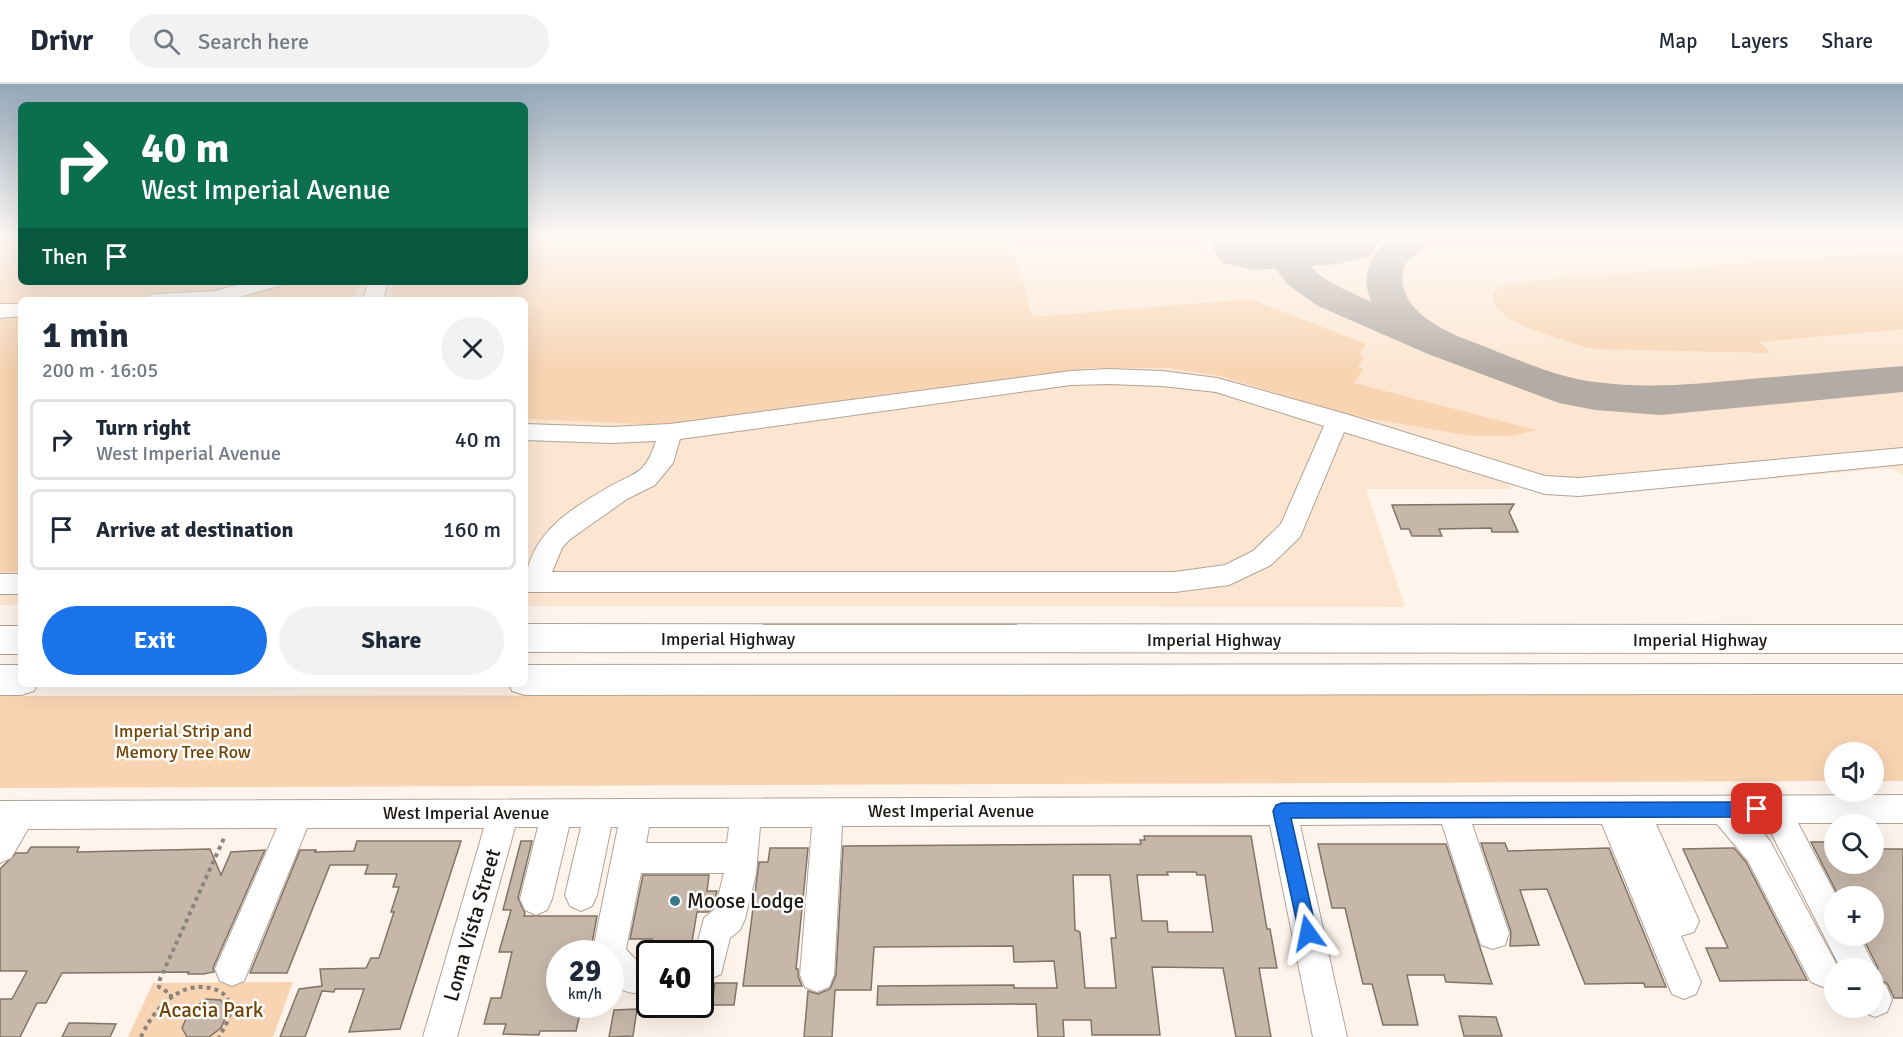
<!DOCTYPE html>
<html lang="en">
<head>
<meta charset="utf-8">
<style>
  :root { --surface:#fff; --page:#f2f2f3; --text:#1f2937; --muted:#747a83; --line:#e0e1e3; --accent:#1a73e8 }
  body { margin:0; font-family:Signika,sans-serif; background:var(--page); color:var(--text); height:100vh; display:flex; flex-direction:column; font-size:22px; white-space:nowrap }
  * { box-sizing:border-box; margin:0 }
  p { font-size:20px; color:var(--muted) }
  .icon { flex:none; width:33px; height:33px; fill:none; stroke:currentColor; stroke-width:2; stroke-linecap:round; stroke-linejoin:round }
  .map { position:relative; flex:1; overflow:hidden }
  .sheet { position:absolute; left:18px; top:213px; width:510px; height:390px; display:flex; flex-direction:column; background:var(--surface); border-radius:9px; box-shadow:0 6px 24px #0002 }
  .sheet>* { flex:none }
  .hud { position:absolute; left:18px; top:18px; width:510px; height:183px; border-radius:9px; box-shadow:0 6px 24px #0002; background:#0b6e4f; color:#fff; overflow:hidden }
  .buttons { position:absolute; left:1824px; top:658px; display:grid; gap:12px }
  .buttons a { display:grid; place-items:center; width:60px; height:60px; border-radius:50%; background:var(--surface); box-shadow:0 6px 24px #0002; font-size:30px }
  .speed { position:absolute; left:546px; top:856px; display:flex; gap:12px; font-size:30px; font-weight:700; text-align:center }
  .speed>* { display:grid; place-content:center; width:78px; height:78px; border-radius:50%; background:var(--surface); box-shadow:0 6px 24px #0002; line-height:1 }
  .speed small { font-size:15px; font-weight:400 }
  .speed .limit { border:3px solid #111; border-radius:9px; background:#fff; color:#111 }
  .pin { position:absolute; display:grid; place-items:center; width:51px; height:51px; color:#fff; margin:-26px; border-radius:12px; box-shadow:0 3px 9px #0006 }
  .me { position:absolute; width:66px; margin:-33px; rotate:348deg; stroke-linejoin:round; filter:drop-shadow(0 0 4px #0008) }
  .turn { display:flex; align-items:center; gap:21px; height:126px; padding:0 24px; font-size:27px }
  .turn .icon { width:78px; height:78px; stroke-width:2.5 }
  .turn b { display:block; font-size:42px; line-height:51px }
  .then { display:flex; align-items:center; height:57px; padding:0 24px; background:#0003; gap:12px; font-size:22px }
  .round { display:grid; place-items:center; flex:none; width:63px; height:63px; border-radius:32px; background:var(--page) }
  .head { display:flex; align-items:center; justify-content:space-between; height:102px; padding:0 24px }
  h1 { font-size:36px; font-weight:700; line-height:45px }
  .primary-button { display:flex; gap:12px; margin-top:auto; padding:12px 24px }
  .primary-button a { flex:1; height:69px; border-radius:36px; background:var(--accent); color:#fff; font-size:24px; font-weight:700; line-height:69px; text-align:center }
  .primary-button a+a { background:var(--page); color:var(--text) }
  ul { padding:0; list-style:none }
  li { display:flex; align-items:center; gap:18px; height:81px; margin:0 12px 9px; padding:0 12px; border:3px solid var(--line); border-radius:9px }
  li div { flex:1 }
  li b { display:block; font-size:22px }
  li em { font-style:normal }
  header { display:flex; align-items:center; gap:36px; box-sizing:border-box; height:84px; padding:0 30px; background:var(--surface); border-bottom:2px solid var(--line) }
  header strong { font-size:28px }
  nav { display:flex; gap:33px; margin-inline-start:auto; font-size:21px }
  .search { width:420px; height:54px; background:var(--page); display:flex; align-items:center; gap:15px; box-sizing:border-box; padding:0 21px; border-radius:33px; color:var(--muted); font-size:22px }
  .map>svg:first-child { display:block }
</style>
</head>
<body>
<header>
<strong>Drivr</strong>
<div class="search"><svg class="icon" aria-label="search" viewBox="0 0 24 24"><circle cx="10" cy="10" r="6"/><path d="M15 15l6 6"/></svg>Search here</div>
<nav><a>Map</a><a>Layers</a><a>Share</a></nav>
</header>
<div class="map">
<svg width="1903" height="953" viewBox="0 0 1903 953">
  <rect width="100%" height="100%" fill="#fef4eb"/>
  <polygon fill="#fce6d2" points="0,154 21,154 21,198 525,198 525,154 1903,154 1903,390 1890,384 1592,411 1549,410 1511,401 1510,405 1366,405 1405,523 525,522 525,216 21,216 21,521 0,521"/>
  <g fill="#f8d4b2">
    <polygon points="0,154 21,154 21,198 361,198 353,216 21,216 21,488 0,488"/>
    <polygon points="525,154 1011,154 1032,233 1250,215 1366,260 1359,270 1364,273 1358,283 1363,285 1354,299 1536,346 1512,352 1471,352 1339,329 1221,292 1170,284 1088,284 666,341 525,335 525,216 389,216 396,198 525,198"/>
    <path d="M1903,166V245L1760,258L1770,269L1594,265C1573,260 1512,242 1499,226C1494,221 1494,216 1493,209L1498,203L1528,197Z"/>
    <polygon points="1903,610 1903,697 1874,697 1874,669 1834,669 1834,697 0,704 0,612"/>
    <polygon points="293,898 273,953 128,953 153,899"/>
  </g>
  <g fill="none" stroke-linecap="round" stroke-linejoin="round">
    <path fill="#b4aca4" fill-rule="evenodd" d="M1261,154H1296C1299,162 1302,170 1306,177C1319,196 1352,209 1372,218C1359,194 1370,168 1392,154H1436C1427,168 1405,170 1403,189C1397,225 1443,247 1470,257C1511,272 1552,293 1595,298C1647,305 1697,300 1749,295C1800,291 1852,286 1903,282V308L1661,331L1595,326L1559,319L1428,270L1318,222L1287,200L1272,180Z"/>
    <polygon fill="#b4aca4" fill-rule="evenodd" points="1213,154 1382,154 1370,172 1339,180 1253,186 1222,179 1209,160"/>
  </g>
  <g fill="#c6b7a9" stroke="#817467" stroke-width="1.5" fill-rule="evenodd">
    <polygon points="1514,420 1509,428 1518,448 1492,448 1491,444 1439,445 1442,452 1412,452 1409,445 1401,445 1392,421"/>
    <path d="M1144,752H1251L1267,845H1270L1277,884H1259L1271,953H1236L1223,884L1152,883L1160,951H1092L1091,936H1063L1064,953H1038L1036,920L877,921L878,902L1014,901V904H1057L1054,877L1014,878L1013,862L874,863L871,906H835L832,953H804L808,907L818,910L830,905L836,891L843,762L1141,760L1140,756H1145ZM1167,788H1196L1197,791H1205L1213,848H1168L1167,837H1142L1137,791H1168ZM1073,791H1110L1116,854H1111L1116,904H1085L1080,848L1075,846Z"/>
    <polygon points="357,757 461,757 400,945 349,948 364,905 335,905 334,908 322,907 305,953 280,953 299,905 322,902 320,885 366,884 371,874 379,874 394,828 391,828 399,803 393,803 397,790 365,790 368,781 330,781 287,889 250,889 300,766 316,766 315,768 354,767"/>
    <polygon points="521,757 532,757 518,814 525,829 524,832 597,832 590,870 560,870 560,921 582,921 576,947 540,947 539,951 503,950 506,940 484,940 491,914 501,914 512,868 499,868 511,826 503,826"/>
    <polygon points="1811,758 1834,758 1834,780 1874,780 1874,765 1903,765 1903,914 1894,914 1887,899 1874,894 1878,884 1862,852 1874,852 1874,813 1839,813"/>
    <polygon points="1481,759 1505,759 1508,767 1609,764 1666,903 1645,903 1644,899 1585,900 1547,805 1520,806 1539,861 1510,862 1511,848"/>
    <polygon points="1318,760 1446,760 1492,900 1446,898 1444,891 1407,891 1418,941 1383,941 1372,900 1363,900 1345,824 1332,824"/>
    <polygon points="31,763 79,763 77,768 210,765 221,791 231,768 265,766 213,884 214,888 203,890 188,890 189,888 62,889 46,919 37,919 20,953 0,953 0,915 12,915 27,887 0,887 0,785 16,769 27,769"/>
    <polygon points="770,764 808,764 796,885 798,885 798,892 802,902 743,902 759,778 768,778"/>
    <polygon points="1730,764 1734,764 1746,778 1807,896 1720,897 1706,864 1728,864 1683,765"/>
    <polygon points="643,791 709,791 707,807 717,807 713,824 708,828 697,828 690,870 650,870 652,855 630,855"/>
    <polygon points="715,899 737,899 734,921 712,921"/>
    <polygon points="206,915 221,916 228,928 221,944 209,953 187,953 182,944 189,928"/>
    <polygon points="637,925 633,952 609,953 614,926"/>
    <polygon points="1459,932 1496,933 1502,952 1464,952"/>
    <polygon points="69,939 79,939 116,940 110,953 62,953"/>
  </g>
  <g fill="none" stroke-linecap="round" stroke-linejoin="round">
    <g stroke="#b2a396" stroke-width="2">
      <g id="minor">
        <polygon points="248,198 282,198 279,202 228,216 147,216 150,211 157,210 215,207"/>
        <polygon points="368,198 388,198 383,216 363,216"/>
        <polygon points="0,220 21,220 21,232 0,234"/>
        <path d="M1109,285L1162,287L1217,294L1346,330L1545,392L1579,394L1903,364V380L1579,412L1545,410L1344,348L1300,453L1271,481L1229,501L1175,508H525C525,454 565,428 609,403C637,387 645,391 656,357L611,359L525,356V340L611,343L670,340L1071,287ZM1109,300L1162,302L1216,308L1324,342L1281,440L1253,467L1225,481L1175,488H552L562,464L569,456L627,415L655,401L673,379L680,355L1071,301Z"/>
        <rect x="0" y="490" width="21" height="20"/>
        <path d="M1903,711V739H1798L1837,813H1834V852H1859L1876,885L1874,890V885H1841L1766,739H1755L1770,757L1839,885H1834V898L1823,903L1811,898L1748,777L1717,740H1656L1699,837L1694,848L1681,852L1701,898L1696,910L1684,915L1672,910L1602,740H1472L1509,849L1505,861L1493,865L1481,861L1477,849L1442,740L1300,741L1347,953H1313L1270,741L842,742L834,891L829,903L817,908L805,903L800,891L812,743H760L756,790L745,835L740,846L730,854L721,890L700,900V870H692L695,868L704,834L715,825L724,789H641L626,865L635,875L650,877V911C635,909 620,909 610,898V870H592L618,743H611L597,811L592,822L581,827L570,822L565,811L581,743H569L552,815L547,826L536,831L525,826L520,815L538,743H515L457,953H423L484,744H307L244,897L232,902L220,897L215,885L277,744L28,745L11,774L0,779V717ZM649,743H729L727,759H646Z"/>
        <polygon points="1874,896 1886,901 1892,916 1887,928 1875,933 1863,928 1861,924 1874,924"/>
      </g>
    </g>
    <g stroke="#b2a396" stroke-width="2">
      <g id="major">
        <polygon points="525,540 1903,541 1903,569 525,568"/>
        <rect x="0" y="542" width="21" height="28"/>
        <polygon points="1903,580 1903,610 525,611 512,607 509,600 525,600 525,581"/>
        <polygon points="0,581 21,581 21,600 37,600 34,607 21,611 0,611"/>
      </g>
    </g>
    <g stroke="#8b847d" stroke-width="4" stroke-dasharray="4 4" stroke-linecap="butt">
      <polyline points="171,914 171,910 159,903 160,895 225,752"/>
      <path d="M141,953C150,933 164,915 184,906C199,900 228,902 230,923C231,934 224,944 219,953"/>
    </g>
    <use href="#minor" fill="#fff" fill-rule="evenodd"/>
    <use href="#major" fill="#fff" fill-rule="evenodd"/>
  </g>
  <linearGradient id="sky" x2="0" y2="1"><stop stop-color="#94a7b8"/><stop offset="0.53" stop-color="#fffaf6"/><stop offset="1" stop-color="#fffaf6" stop-opacity="0"/></linearGradient>
  <rect width="1903" height="288" fill="url(#sky)"/>
  <polygon fill="#1a73e8" stroke="#114b97" stroke-width="1.5" points="1757,718 1763,720 1766,725 1763,731 1757,733 1291,734 1317,849 1314,856 1308,858 1302,856 1299,849 1273,727 1276,721 1282,719"/>
  <circle fill="#377b8b" stroke="#fff" stroke-width="2" cx="675" cy="817" r="6"/>
  <g text-anchor="middle" stroke-width="5" stroke-linejoin="round" paint-order="stroke">
    <g font-size="18" fill="#1c1712" stroke="#fff">
      <text x="728" y="561">Imperial Highway</text>
      <text x="1214" y="562">Imperial Highway</text>
      <text x="1700" y="562">Imperial Highway</text>
      <text x="951" y="733">West Imperial Avenue</text>
      <text x="466" y="735">West Imperial Avenue</text>
    </g>
    <g font-size="18" fill="#724303" stroke="#fff">
      <text x="183" y="653">Imperial Strip and<tspan x="183" dy="21">Memory Tree Row</tspan></text>
    </g>
    <g font-size="21" fill="#1c1712" stroke="#fff" text-anchor="start">
      <text x="687" y="824">Moose Lodge</text>
    </g>
    <g font-size="21" fill="#1c1712" stroke="#fff">
      <text transform="translate(472 841) rotate(-74)" y="7">Loma Vista Street</text>
    </g>
    <g font-size="21" fill="#724303" stroke="#fff">
      <text x="211" y="933">Acacia Park</text>
    </g>
  </g>
</svg>
<div class="buttons">
<a><svg class="icon" aria-label="sound" viewBox="0 0 24 24"><path d="M4 9h4l5-4v14l-5-4H4zM17 9q2 3 0 6"/></svg></a>
<a><svg class="icon" aria-label="search" viewBox="0 0 24 24"><circle cx="10" cy="10" r="6"/><path d="M15 15l6 6"/></svg></a>
<a>+</a>
<a>−</a>
</div>
<div class="speed"><div>29<small>km/h</small></div><div class="limit">40</div></div>
<div class="pin" style="left:1757px;top:725px;background:#d93025"><svg class="icon" aria-label="arrive" viewBox="0 0 24 24"><path d="M6 21V4h12l-3 4 3 4H6"/></svg></div>
<svg class="me" style="left:1308px;top:849px" viewBox="-20 -20 40 40"><path d="M0-17L14 15 0 8-14 15z" fill="#1a73e8" stroke="#fff" stroke-width="4"/></svg>
<div class="hud">
<div class="turn"><svg class="icon" aria-label="right" viewBox="0 0 24 24"><path d="M7 20v-9h11M14 6l5 5-5 5"/></svg><div><b>40 m</b>West Imperial Avenue</div></div>
<div class="then">Then<svg class="icon" aria-label="arrive" viewBox="0 0 24 24"><path d="M6 21V4h12l-3 4 3 4H6"/></svg></div>
</div>
<section class="sheet">
<div class="head"><div><h1>1 min</h1><p>200 m · 16:05</p></div><a class="round"><svg class="icon" aria-label="close" viewBox="0 0 24 24"><path d="M6 6l12 12M18 6L6 18"/></svg></a></div>
<ul>
<li><svg class="icon" aria-label="right" viewBox="0 0 24 24"><path d="M7 20v-9h11M14 6l5 5-5 5"/></svg><div><b>Turn right</b><p>West Imperial Avenue</p></div><em>40 m</em></li>
<li><svg class="icon" aria-label="arrive" viewBox="0 0 24 24"><path d="M6 21V4h12l-3 4 3 4H6"/></svg><div><b>Arrive at destination</b></div><em>160 m</em></li>
</ul>
<div class="primary-button"><a>Exit</a><a>Share</a></div>
</section>
</div>
</body>
</html>
